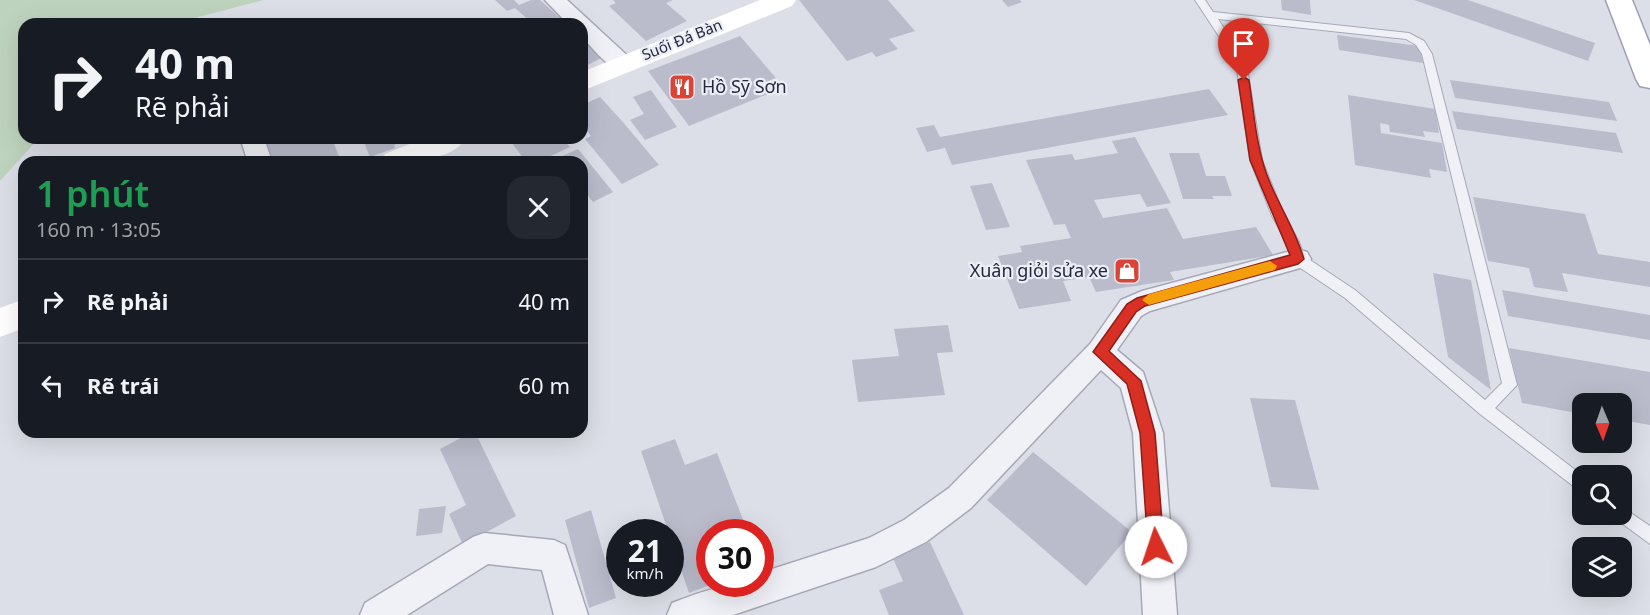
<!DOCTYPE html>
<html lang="vi">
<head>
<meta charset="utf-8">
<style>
  :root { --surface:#171b24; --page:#242831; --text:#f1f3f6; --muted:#9ea1a6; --line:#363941 }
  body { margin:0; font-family:"Noto Sans",sans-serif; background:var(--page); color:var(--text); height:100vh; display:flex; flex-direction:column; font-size:22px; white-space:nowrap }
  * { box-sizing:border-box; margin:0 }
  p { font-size:20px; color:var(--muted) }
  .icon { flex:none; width:33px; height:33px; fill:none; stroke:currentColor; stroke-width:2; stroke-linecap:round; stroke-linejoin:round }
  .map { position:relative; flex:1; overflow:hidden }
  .side { position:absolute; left:18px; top:156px; width:570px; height:282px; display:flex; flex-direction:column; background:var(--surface); border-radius:18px; box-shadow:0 6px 24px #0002 }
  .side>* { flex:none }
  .top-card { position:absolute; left:18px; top:18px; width:570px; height:126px; border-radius:18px; box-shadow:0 6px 24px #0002; background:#171b24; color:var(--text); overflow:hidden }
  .needle { width:39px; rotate:178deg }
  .controls { position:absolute; left:1572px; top:393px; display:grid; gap:12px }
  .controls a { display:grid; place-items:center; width:60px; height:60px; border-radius:12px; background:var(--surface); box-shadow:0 6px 24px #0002; font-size:30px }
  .speed { position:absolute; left:606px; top:519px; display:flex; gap:12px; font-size:30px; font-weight:700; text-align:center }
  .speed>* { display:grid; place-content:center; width:78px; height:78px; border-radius:50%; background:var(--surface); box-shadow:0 6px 24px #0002; line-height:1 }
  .speed small { font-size:15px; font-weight:400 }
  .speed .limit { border:9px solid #d22; background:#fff; color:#111 }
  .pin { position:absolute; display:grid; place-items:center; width:51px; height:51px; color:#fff; margin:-62px -26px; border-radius:50% 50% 50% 0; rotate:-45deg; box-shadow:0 0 6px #0007 }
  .pin .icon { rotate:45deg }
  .me { position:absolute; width:66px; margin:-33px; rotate:356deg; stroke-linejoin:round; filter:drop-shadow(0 0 4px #0008) }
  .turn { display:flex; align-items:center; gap:21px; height:126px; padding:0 18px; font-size:27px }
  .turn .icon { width:78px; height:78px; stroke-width:2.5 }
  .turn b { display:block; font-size:42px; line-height:51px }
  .round { display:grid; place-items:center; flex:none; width:63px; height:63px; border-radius:18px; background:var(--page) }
  .summary { display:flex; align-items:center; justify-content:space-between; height:102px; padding:0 18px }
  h1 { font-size:36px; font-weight:600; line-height:45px; color:#1e9e55 }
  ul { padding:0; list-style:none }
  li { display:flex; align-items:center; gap:18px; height:84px; padding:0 18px; border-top:2px solid var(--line) }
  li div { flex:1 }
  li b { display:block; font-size:22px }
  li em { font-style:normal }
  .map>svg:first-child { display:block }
</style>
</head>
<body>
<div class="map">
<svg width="1650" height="615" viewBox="0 0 1650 615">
  <rect width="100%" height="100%" fill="#dddfe8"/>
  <polygon fill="#bed3bd" points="0,0 264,0 198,17 195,24 24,24 24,138 39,138 0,181"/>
  <g fill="#babccb">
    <polygon points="495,0 514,0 519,5 531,0 540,0 567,24 533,24 515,8 507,11"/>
    <polygon points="613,0 673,0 666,3 687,21 646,41 609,6 616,3"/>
    <polygon points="799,0 888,0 915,31 889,39 898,49 876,57 872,52 847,61"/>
    <polygon points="1002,0 1020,0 1022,2 1008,7"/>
    <polygon points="1281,0 1310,0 1311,15 1282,10"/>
    <polygon points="1414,0 1468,0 1595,43 1588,61"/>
    <polygon points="1337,35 1419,46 1423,63 1339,50"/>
    <polygon points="740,36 776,78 760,84 768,94 689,126 648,71"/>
    <polygon points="582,38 603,57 582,68"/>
    <polygon points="1450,80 1609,102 1617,121 1455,98"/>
    <polygon points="1209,89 1228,115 952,165 945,148 927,152 916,128 934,125 940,137"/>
    <polygon points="651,90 677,127 645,140 630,120 644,114 633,97"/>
    <polygon points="1348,95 1435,109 1439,133 1423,131 1425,137 1390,132 1389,125 1380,123 1381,133 1442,143 1447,172 1429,169 1431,178 1355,165"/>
    <polygon points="600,97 622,121 659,165 622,184 585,139 591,136 582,125 582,105"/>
    <polygon points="1452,111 1616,133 1623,153 1457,129"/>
    <polygon points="1135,137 1171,203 1147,207 1140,194 1094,200 1103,218 1167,208 1183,239 1256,227 1273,255 1170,272 1174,280 1096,292 1089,277 1063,281 1071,301 1019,309 998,256 1022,252 1020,246 1071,238 1065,224 1054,225 1026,160 1072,154 1075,160 1118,153 1112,141"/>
    <polygon points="262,138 332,138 341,162 270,162"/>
    <polygon points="362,138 412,138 394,145 395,148 370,157"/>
    <polygon points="522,138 562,138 570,147 538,162 526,162 512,143"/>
    <polygon points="578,149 613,192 593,202 582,188 582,162 561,162 558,158"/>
    <polygon points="1169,153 1199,153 1206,176 1225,176 1232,196 1212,196 1214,199 1183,199"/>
    <polygon points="992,183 1010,227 986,230 970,186"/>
    <polygon points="1473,197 1585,214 1598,254 1650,262 1650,287 1562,273 1568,292 1534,287 1529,268 1488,261"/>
    <polygon points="1433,273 1471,280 1491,390 1448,357"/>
    <polygon points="1502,290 1650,315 1650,340 1508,316"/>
    <polygon points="948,325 953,352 937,353 945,395 858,402 852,360 899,356 894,329"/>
    <polygon points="1509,348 1650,372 1650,425 1622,420 1622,404 1582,404 1582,414 1522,403"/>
    <polygon points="1250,398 1295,400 1319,490 1271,487"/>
    <polygon points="472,432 475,432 516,516 463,545 449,514 466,505 440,449"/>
    <polygon points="675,439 685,465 717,453 748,532 710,532 710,585 689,593 641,451"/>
    <polygon points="1033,452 1132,532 1086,586 987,500"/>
    <polygon points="446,506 442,533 416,536 419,509"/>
    <polygon points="591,510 616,598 589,608 565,520"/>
    <polygon points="930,542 964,615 889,615 879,590 903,581 892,556"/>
  </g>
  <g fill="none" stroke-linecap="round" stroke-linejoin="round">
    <g stroke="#a6a8b6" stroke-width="2">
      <g id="lane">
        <path d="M1195,0H1205L1213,12L1409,33L1424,41L1432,54L1517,385L1495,408L1583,476L1582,491L1577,489L1480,414L1345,298L1293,263L1287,242L1272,216L1250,160L1236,62ZM1218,19L1406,39L1416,45L1422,54L1502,383L1485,400L1355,290L1304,256L1299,242L1284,215L1262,160L1246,62Z"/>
        <polygon points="1622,507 1650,526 1650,544 1616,519 1614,514 1622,514"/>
      </g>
    </g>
    <g stroke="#a6a8b6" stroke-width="3">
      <g id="street">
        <path d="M545,0H567L631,59L634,64L631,69C611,75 595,50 582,37V24H568Z"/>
        <polygon points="240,138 264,138 272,162 248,162"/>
        <path d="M1298,249L1307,252L1311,259L1307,266L1150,311L1141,316L1117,350L1143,372L1163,433L1177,615H1143L1133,433L1121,388L1101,370L971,508L926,542L876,567L733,615H667L672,603C705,590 725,584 760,584V573L869,538L904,520L949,488L1090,344L1121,300L1142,291Z"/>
        <polygon points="484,533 554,540 565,545 588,615 554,615 542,570 488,564 407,615 360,615 365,603 473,537"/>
      </g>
    </g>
    <g stroke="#9b9fb5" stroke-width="3">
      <polygon id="primary" points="1606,0 1632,0 1650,45 1650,88 1640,86 1636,79"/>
    </g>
    <use href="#lane" fill="#f0f1f6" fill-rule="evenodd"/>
    <use href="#street" fill="#f0f1f6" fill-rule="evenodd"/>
    <g fill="#fff" fill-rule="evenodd">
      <polygon points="760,0 796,0 792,6 582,91 582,72"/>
      <path d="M424,138H466C452,162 405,162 380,162L385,154Z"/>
      <polygon points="24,299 24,328 0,337 0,308"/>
    </g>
    <use href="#primary" fill="#fff" fill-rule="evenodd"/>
  </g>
  <path fill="#d93025" stroke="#8d1f18" stroke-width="1.5" d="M1244,77L1249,80C1253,106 1255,134 1262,159C1271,195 1294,224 1304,259L1298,264L1145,306L1136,312L1109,351L1141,381L1155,433L1164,547L1161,552L1156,555L1150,552L1148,547L1140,433L1127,384L1093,352L1127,304L1137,298L1290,255L1250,160L1238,80Z"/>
  <polygon fill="#f59e0b" points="1270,261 1277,266 1275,270 1149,305 1142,300 1149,294"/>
  <defs>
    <g id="restaurant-square" transform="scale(1.35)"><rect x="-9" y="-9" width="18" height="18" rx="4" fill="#d94436" stroke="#eceef6"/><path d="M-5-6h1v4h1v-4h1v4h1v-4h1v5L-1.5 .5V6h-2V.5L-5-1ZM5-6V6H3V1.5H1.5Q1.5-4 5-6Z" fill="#fff"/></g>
    <g id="shop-square" transform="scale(1.35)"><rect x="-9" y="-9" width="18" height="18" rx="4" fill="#d94436" stroke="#eceef6"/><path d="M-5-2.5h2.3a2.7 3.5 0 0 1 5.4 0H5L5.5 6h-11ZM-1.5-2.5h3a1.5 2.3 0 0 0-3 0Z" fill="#fff"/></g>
  </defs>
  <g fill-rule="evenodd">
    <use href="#restaurant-square" x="682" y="87"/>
    <use href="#shop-square" x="1127" y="271"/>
  </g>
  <g text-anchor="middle" stroke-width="4.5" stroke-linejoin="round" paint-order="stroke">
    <g font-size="15" fill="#252940" stroke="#eceef6">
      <text transform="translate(682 40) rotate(-22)" y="5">Suối Đá Bàn</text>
    </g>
    <g font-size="18" fill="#252940" stroke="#eceef6" text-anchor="start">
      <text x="702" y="93">Hồ Sỹ Sơn</text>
      <text x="1108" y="277" text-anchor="end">Xuân giỏi sửa xe</text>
    </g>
  </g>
</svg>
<div class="controls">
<a><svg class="needle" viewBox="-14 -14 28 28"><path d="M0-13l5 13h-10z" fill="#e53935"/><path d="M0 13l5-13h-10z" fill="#9ea1a6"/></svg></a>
<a><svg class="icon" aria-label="search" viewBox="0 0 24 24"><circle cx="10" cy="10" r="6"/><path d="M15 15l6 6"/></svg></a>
<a><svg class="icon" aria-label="layers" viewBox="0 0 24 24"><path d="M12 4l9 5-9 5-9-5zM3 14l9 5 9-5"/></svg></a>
</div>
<div class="speed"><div>21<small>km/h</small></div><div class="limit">30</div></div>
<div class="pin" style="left:1244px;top:80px;background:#d93025"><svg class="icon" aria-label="arrive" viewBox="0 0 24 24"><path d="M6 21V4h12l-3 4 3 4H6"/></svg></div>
<svg class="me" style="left:1156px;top:547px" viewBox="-20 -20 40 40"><circle r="19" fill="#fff"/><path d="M0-13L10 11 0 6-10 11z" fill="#d93025"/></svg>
<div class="top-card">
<div class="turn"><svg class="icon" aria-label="right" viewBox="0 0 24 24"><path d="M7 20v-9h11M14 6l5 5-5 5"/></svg><div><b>40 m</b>Rẽ phải</div></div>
</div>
<section class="side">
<div class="summary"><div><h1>1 phút</h1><p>160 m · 13:05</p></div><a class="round"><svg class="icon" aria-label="close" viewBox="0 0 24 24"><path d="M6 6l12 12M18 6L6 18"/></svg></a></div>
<ul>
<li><svg class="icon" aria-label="right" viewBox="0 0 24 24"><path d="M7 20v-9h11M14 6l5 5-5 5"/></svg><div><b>Rẽ phải</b></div><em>40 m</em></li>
<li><svg class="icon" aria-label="left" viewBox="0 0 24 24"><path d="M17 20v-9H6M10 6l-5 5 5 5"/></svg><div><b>Rẽ trái</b></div><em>60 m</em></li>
</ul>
</section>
</div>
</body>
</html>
